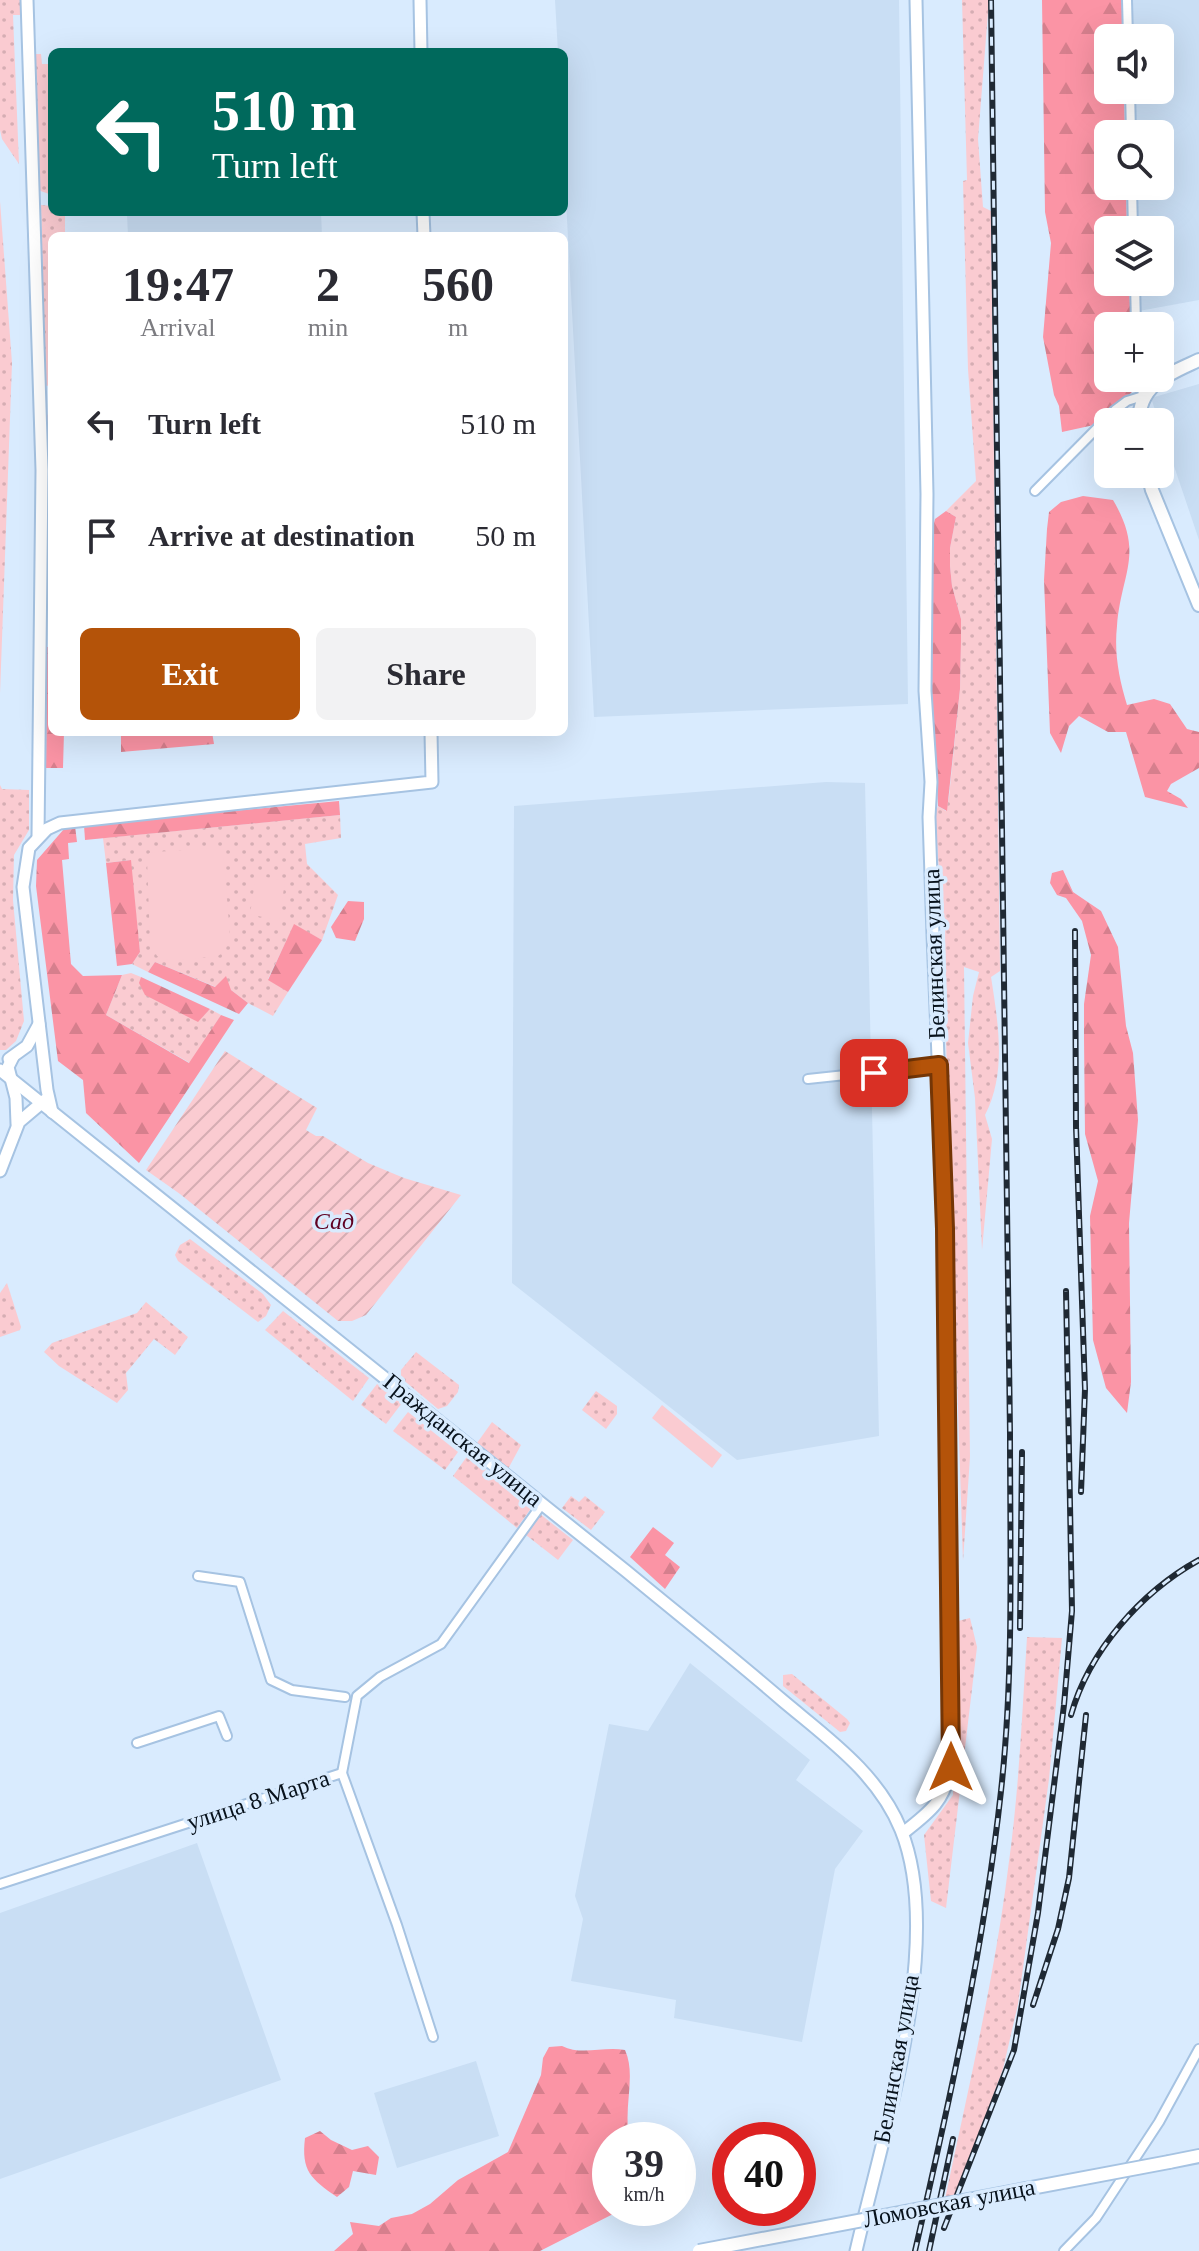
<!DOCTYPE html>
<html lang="en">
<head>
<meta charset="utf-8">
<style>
  :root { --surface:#fff; --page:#f2f2f3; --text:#2b2b33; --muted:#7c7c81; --accent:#b45309 }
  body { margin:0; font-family:"Times New Roman",serif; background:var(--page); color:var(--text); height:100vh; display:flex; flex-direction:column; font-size:30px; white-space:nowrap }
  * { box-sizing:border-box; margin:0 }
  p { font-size:26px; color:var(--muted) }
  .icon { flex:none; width:44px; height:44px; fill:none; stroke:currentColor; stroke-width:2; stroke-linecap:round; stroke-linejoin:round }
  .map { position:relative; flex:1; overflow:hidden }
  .panel { position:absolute; left:48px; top:232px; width:520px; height:504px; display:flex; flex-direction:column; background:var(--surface); border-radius:12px; box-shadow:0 8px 32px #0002 }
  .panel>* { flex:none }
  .hud { position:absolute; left:48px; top:48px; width:520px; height:168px; border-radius:12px; box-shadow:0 8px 32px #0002; background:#00695c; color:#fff; overflow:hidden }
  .controls { position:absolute; left:1094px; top:24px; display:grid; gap:16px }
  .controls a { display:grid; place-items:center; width:80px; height:80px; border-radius:12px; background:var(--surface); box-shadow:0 8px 32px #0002; font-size:40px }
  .speed { position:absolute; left:592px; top:2122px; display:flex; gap:16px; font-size:40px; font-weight:700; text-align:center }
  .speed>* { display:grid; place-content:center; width:104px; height:104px; border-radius:50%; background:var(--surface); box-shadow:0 8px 32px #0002; line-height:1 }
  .speed small { font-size:20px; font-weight:400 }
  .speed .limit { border:12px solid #d22; background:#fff; color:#111 }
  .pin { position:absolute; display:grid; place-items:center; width:68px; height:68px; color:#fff; margin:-34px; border-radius:16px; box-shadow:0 4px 12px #0006 }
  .me { position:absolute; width:88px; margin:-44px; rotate:0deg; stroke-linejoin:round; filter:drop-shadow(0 0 6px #0008) }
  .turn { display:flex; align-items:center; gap:28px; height:168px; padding:0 32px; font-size:36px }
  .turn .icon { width:104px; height:104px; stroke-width:2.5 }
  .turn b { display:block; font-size:56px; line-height:68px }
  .eta { display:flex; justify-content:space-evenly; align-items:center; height:136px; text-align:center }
  .eta b { font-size:48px; font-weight:800; line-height:56px }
  .cta { display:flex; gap:16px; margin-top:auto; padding:16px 32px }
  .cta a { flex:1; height:92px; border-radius:12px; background:var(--accent); color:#fff; font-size:32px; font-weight:800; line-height:92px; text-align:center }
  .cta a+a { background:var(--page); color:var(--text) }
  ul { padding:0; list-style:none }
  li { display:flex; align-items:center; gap:24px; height:112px; padding:0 32px }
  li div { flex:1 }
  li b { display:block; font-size:30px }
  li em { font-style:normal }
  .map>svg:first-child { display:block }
</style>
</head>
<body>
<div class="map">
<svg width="1199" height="2251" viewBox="0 0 1199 2251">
  <defs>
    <pattern id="grass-dots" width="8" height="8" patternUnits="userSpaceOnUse" patternTransform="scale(2)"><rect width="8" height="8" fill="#facbd1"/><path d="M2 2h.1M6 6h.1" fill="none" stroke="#d5adb3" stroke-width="1.8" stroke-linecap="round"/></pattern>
    <pattern id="forest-firs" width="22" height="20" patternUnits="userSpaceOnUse" patternTransform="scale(2)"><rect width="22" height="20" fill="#fb94a5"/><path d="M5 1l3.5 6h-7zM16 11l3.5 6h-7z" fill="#d67f8d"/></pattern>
    <pattern id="garden-furrows" width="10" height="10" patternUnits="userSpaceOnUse" patternTransform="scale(2)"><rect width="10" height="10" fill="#facbd1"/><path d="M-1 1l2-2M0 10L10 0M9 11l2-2" fill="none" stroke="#d5adb3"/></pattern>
  </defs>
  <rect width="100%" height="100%" fill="#d9ebfe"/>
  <g fill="#c9def4">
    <polygon points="555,0 899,0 908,704 594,717 564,164 564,52 558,52"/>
    <polygon points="1131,0 1199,0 1199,300 1139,311 1138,282 1160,282 1160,230 1137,230 1136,186 1160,186 1160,134 1134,134 1133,90 1160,90 1160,38 1132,38"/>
    <polygon points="206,212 321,212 322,236 128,236 127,214"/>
    <polygon points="1199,384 1199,540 1151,398"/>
    <polygon points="826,782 865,783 879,1436 737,1460 512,1283 514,806"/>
    <polygon points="690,1663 810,1760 796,1780 863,1831 835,1869 802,2042 674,2018 676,2000 571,1981 583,1919 575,1896 609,1724 648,1731"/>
    <polygon points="197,1843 281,2080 0,2179 0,1913"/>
    <polygon points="476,2061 499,2136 397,2168 374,2093"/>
  </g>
  <g fill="url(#grass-dots)">
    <polygon points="0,0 21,0 21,15 13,15 19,164 2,139 0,130"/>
    <path d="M962,0H989L978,139L983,207L991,211L1000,971L991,977C998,1022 1007,1073 985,1115L992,1139L982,1250L975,1098L968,1043L973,996L979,972L964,967L970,1457L963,1561L946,1040L945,918L942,913L935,814L938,806L946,811L949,797L960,689L961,642V619L952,586L950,566V548L956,517L946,511L976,481L968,369L963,181L967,180Z"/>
    <polygon points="34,54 41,54 42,64 48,64 49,194 38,190"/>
    <polygon points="0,201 12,363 0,694"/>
    <polygon points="41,205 52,206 52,212 86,212 85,216 65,216 65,236 52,236 52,385 45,386"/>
    <polygon points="52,414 52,592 46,593 45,415"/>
    <polygon points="0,785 2,789 29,790 29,830 14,855 13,900 24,1021 16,1041 6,1050 0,1050"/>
    <polygon points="340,815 341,838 305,844 307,864 338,895 322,940 294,925 268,979 288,992 273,1016 248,1003 231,990 216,987 155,962 148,972 132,964 140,952 130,860 106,863 103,838"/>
    <polygon points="131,973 141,977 140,983 198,1021 210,1009 221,1015 190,1063 106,1015 122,975"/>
    <polygon points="190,1239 263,1294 271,1305 266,1316 258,1322 178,1261 175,1255 180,1245"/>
    <polygon points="7,1283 21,1327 20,1330 0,1337 0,1293"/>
    <polygon points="146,1302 188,1337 175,1355 154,1339 126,1373 128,1390 117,1403 59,1366 44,1352 52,1343 137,1313"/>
    <polygon points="283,1311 369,1378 353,1401 265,1330"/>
    <polygon points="416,1352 459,1385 458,1392 447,1406 438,1409 401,1378 401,1370"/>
    <polygon points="377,1384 402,1403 386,1424 361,1405"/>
    <polygon points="596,1391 617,1406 617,1414 606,1429 582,1410"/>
    <polygon points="408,1412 458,1452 445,1470 393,1431"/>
    <polygon points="492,1422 521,1445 508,1469 477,1443"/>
    <polygon points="468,1455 532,1507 517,1528 453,1476"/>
    <polygon points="571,1496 579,1502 585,1496 605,1512 591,1530 562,1508"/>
    <polygon points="540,1514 573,1540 558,1560 526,1535"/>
    <polygon points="970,1618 977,1647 946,1908 931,1901 924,1835 953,1795 958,1621"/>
    <path d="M1027,1637L1062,1638L1049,1779L1018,2004L1003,2069L955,2199H945C968,2090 994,1980 1008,1869C1019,1792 1022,1715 1027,1637Z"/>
    <polygon points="792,1674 847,1719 850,1723 846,1731 840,1732 783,1686 783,1675"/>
  </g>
  <g fill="url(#forest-firs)">
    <polygon points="1042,0 1123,0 1123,38 1108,38 1108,90 1124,90 1125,134 1108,134 1108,186 1126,186 1127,230 1108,230 1108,282 1129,282 1131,326 1108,326 1108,378 1135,378 1136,387 1126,399 1094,425 1062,432 1059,406 1054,395 1043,337 1051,243 1045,212"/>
    <path d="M1083,496L1113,500C1145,554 1121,573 1117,626C1114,653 1119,679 1127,705L1154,699L1170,704L1187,729L1199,732V768L1171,784L1167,791L1181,799L1188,808L1145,797L1126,732H1108L1079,716L1069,726L1061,753L1050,733L1044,580L1047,529L1049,512L1061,502Z"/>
    <polygon points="946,511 956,517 950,548 950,566 952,586 961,619 961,642 960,689 947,811 938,806 929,639 929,540 935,519"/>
    <polygon points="47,647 52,647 52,732 64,732 63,768 46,768"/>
    <polygon points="121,732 212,732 214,744 121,752"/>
    <polygon points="339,801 340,815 85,840 84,825"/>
    <polygon points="75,826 77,842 68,843 69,859 62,860 71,964 83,976 122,975 106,1015 189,1063 221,1015 234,1020 139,1163 86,1113 83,1080 58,1061 36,886 37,860 64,829"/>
    <polygon points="131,860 140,952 132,964 117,966 106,863"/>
    <polygon points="1063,870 1073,892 1101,911 1118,947 1126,1026 1133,1053 1138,1120 1129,1223 1131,1382 1127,1413 1106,1388 1093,1340 1090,1216 1098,1181 1085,1134 1084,1038 1084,1004 1091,955 1082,921 1066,898 1057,895 1050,883 1052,873"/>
    <polygon points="348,901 364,902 364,919 355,941 336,938 331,927"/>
    <polygon points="294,924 322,940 288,992 268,980"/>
    <polygon points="155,962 215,987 226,976 231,990 248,1003 239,1014 148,972"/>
    <polygon points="141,977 210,1009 198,1022 145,995 139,983"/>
    <polygon points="653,1527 674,1543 665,1555 680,1567 665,1589 630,1557"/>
    <path d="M562,2046C582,2056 603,2046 625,2050C637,2076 622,2109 630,2140H610V2208H625L540,2251H334L353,2234L350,2222L379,2226L391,2218L412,2214L430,2204L458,2180L508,2152L541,2075L543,2058L549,2047Z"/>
    <path d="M320,2131L331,2140L352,2150L368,2146L379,2157L376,2175L353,2171L349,2187L337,2197C311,2179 301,2171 305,2138Z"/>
  </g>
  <polygon fill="url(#garden-furrows)" points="225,1051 317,1108 306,1130 316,1136 323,1136 368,1163 404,1178 461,1195 366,1315 352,1321 338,1321 180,1194 146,1170"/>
  <g fill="#facbd1">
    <polygon points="212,848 222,854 224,861 230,936 225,951 218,956 171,961 157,956 150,942 147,858 149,853 155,852"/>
    <polygon points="256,875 285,881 279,921 250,914"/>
    <polygon points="662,1405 722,1455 712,1468 652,1418"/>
  </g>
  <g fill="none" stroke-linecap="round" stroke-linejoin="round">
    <g stroke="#a6c3e2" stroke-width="12">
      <g id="street">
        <polyline points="1127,0 1128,38"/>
        <polyline points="1130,90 1131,134"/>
        <polyline points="1132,186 1133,230"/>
        <polyline points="1135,282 1136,326"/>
        <polyline points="1035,491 1115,410 1127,401 1143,396 1141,378"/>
        <polyline points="808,1079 939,1065"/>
        <polyline points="198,1576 240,1582 271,1680 292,1690 345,1697"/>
        <polyline points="137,1743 219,1716 227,1736"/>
        <polyline points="342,1773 357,1696 380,1677 441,1644 542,1504"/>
        <polyline points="0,1884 342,1773 397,1925 433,2037"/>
        <polyline points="1064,2251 1096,2218 1159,2122 1199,2049"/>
      </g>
    </g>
    <g stroke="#a6c3e2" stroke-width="15">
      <g id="secondary">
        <polyline points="27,0 42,470 38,837"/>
        <polyline points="420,0 421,52"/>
        <polyline points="423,212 424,236"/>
        <polyline points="13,1057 8,1067 16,1098 17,1124"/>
        <polyline points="9,1059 27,1046 39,1024"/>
        <path d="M0,1070C207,1238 417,1404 626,1571C678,1614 731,1656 782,1700C827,1738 878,1773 901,1830C946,1941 882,2137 856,2251"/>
        <polyline points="52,1112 47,1090 23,887 29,848 47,829 60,823 432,782 431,732"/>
        <polyline points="0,1171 19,1122 45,1100"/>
        <path d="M903,1833C930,1812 944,1802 951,1767L945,1229L933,935L929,817L931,782L925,691L927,494L916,0"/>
      </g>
    </g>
    <g stroke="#a6c3e2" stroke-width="16">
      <g id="primary">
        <path d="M1139,422C1139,384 1169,374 1199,360"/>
        <polyline points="1148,474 1152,490 1199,605"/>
        <polyline points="1169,2162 1199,2156"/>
      </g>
    </g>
    <use href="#street" stroke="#fff" stroke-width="8"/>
    <use href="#secondary" stroke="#fff" stroke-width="11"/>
    <use href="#primary" stroke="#fff" stroke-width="12"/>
    <g stroke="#1f2934" stroke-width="6">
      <g id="rail">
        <polyline points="1075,931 1076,1127 1085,1389 1081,1492"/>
        <polyline points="1020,1628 1022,1452"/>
        <path d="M1071,1715C1089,1651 1141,1592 1199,1560"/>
        <polyline points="1033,2005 1058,1929 1069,1878 1086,1715"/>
        <polyline points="944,2228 1014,2050 1038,1913 1064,1705 1072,1611 1066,1291"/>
        <path d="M915,2251C950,2099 984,1947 1001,1791C1014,1673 1010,1552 1010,1433L991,0"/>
        <polyline points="929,2251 953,2139"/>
      </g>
    </g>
    <use href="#rail" stroke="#d9ebfe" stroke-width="3" stroke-dasharray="9" stroke-linecap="butt"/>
    <g stroke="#a6c3e2" stroke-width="16" stroke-linecap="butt">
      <polyline id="primary-bridge" points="699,2251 1169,2162"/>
    </g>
    <use href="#primary-bridge" stroke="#fff" stroke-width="12"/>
  </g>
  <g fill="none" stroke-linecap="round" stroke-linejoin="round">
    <g stroke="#753606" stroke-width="20">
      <polyline id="route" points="874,1073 939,1065 945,1229 951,1767"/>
    </g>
    <use href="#route" stroke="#b45309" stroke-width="14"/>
  </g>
  <g text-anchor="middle" stroke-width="7" stroke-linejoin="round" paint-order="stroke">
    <g font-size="24" fill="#08121c" stroke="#d9ebfe">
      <text transform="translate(934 954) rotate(-92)" y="8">Белинская улица</text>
      <text transform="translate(463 1440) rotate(39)" y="8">Гражданская улица</text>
      <text transform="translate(258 1800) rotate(-18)" y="8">улица 8 Марта</text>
      <text transform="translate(896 2059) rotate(-80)" y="8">Белинская улица</text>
      <text transform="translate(949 2203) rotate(-11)" y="8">Ломовская улица</text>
    </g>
    <g font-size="24" font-style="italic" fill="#5f0122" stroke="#d9ebfe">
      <text x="334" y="1229">Сад</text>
    </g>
  </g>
</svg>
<div class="controls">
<a><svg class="icon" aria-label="sound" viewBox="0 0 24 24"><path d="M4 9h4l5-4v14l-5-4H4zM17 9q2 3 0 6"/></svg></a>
<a><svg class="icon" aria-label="search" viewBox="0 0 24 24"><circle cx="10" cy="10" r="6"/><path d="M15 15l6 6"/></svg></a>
<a><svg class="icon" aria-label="layers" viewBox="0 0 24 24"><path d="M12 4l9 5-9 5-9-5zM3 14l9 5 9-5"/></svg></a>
<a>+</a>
<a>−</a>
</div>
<div class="speed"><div>39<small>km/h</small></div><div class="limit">40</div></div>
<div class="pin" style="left:874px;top:1073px;background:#d93025"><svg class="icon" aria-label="arrive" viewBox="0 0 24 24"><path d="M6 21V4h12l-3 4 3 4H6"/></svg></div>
<svg class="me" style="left:951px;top:1767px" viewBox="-20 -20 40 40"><path d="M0-17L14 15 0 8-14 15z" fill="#b45309" stroke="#fff" stroke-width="4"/></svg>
<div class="hud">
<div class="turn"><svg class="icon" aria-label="left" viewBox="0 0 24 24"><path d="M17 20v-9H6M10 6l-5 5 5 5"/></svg><div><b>510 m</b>Turn left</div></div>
</div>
<section class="panel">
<div class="eta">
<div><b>19:47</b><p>Arrival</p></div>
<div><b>2</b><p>min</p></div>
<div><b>560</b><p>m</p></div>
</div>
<ul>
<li><svg class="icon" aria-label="left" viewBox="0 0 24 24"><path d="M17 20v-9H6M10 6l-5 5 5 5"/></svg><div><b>Turn left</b></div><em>510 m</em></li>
<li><svg class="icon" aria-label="arrive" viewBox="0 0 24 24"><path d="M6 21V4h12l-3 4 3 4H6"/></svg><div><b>Arrive at destination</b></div><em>50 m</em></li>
</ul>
<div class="cta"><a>Exit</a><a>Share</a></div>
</section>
</div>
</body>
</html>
